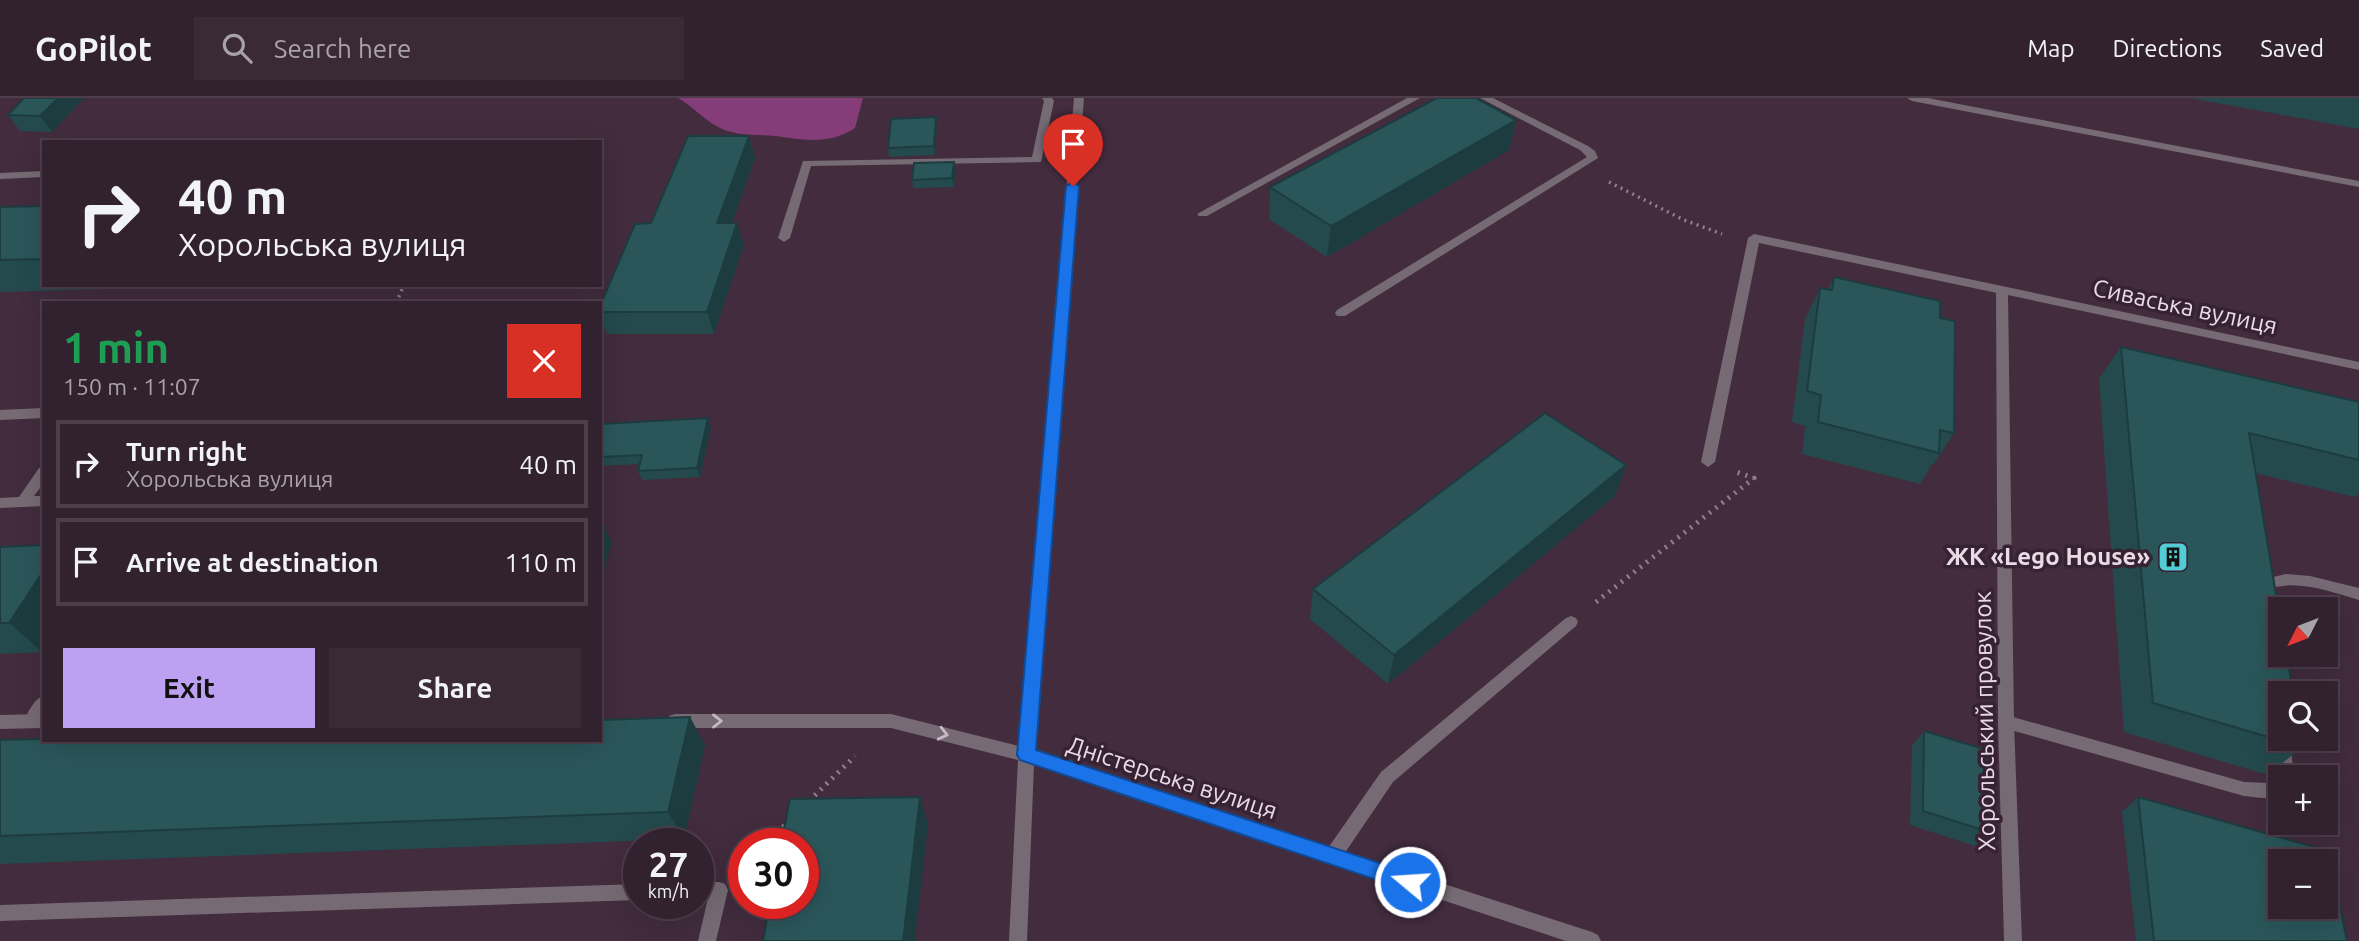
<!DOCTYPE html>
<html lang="en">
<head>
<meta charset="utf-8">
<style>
  :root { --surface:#32212e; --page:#3a2936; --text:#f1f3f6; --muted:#a8a3aa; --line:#4d3e4a; --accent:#bca0f2 }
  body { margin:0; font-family:Ubuntu,sans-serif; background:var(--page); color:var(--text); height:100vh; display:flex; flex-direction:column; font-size:26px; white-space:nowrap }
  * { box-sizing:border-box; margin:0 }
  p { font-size:23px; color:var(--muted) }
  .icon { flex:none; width:38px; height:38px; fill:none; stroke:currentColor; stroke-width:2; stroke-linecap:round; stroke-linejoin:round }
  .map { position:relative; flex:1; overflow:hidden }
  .details { position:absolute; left:42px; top:203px; width:560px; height:441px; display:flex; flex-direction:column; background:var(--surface); border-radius:0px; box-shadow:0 7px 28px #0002,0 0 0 2px var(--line) }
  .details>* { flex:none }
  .top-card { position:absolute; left:42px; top:42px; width:560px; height:147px; border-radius:0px; box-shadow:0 7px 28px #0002,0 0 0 2px var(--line); background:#32212e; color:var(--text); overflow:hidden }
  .needle { width:46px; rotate:228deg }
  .tools { position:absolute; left:2268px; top:499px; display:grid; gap:14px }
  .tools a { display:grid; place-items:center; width:70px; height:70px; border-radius:0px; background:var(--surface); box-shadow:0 7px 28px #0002,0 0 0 2px var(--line); font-size:35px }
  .speed { position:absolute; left:623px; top:730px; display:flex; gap:14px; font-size:35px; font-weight:700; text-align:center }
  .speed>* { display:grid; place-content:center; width:91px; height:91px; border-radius:50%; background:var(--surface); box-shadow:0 7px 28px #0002,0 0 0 2px var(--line); line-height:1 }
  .speed small { font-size:18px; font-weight:400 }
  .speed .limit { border:10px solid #d22; background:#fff; color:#111 }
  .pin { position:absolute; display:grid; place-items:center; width:60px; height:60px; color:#fff; margin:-72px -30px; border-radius:50% 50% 50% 0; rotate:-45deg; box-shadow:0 0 7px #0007 }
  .pin .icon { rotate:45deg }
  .me { position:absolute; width:77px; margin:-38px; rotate:288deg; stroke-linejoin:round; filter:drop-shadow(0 0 5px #0008) }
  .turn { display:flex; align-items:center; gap:24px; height:147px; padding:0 21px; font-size:32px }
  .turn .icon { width:91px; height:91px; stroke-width:2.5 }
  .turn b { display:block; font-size:49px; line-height:60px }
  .round { display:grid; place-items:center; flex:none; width:74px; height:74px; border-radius:0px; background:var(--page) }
  .overview { display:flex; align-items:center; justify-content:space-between; height:119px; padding:0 21px }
  h1 { font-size:42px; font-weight:700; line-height:52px; color:#1e9e55 }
  .cta { display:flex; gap:14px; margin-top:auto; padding:14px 21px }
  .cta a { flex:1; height:80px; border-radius:0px; background:var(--accent); color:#111; font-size:28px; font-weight:700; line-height:80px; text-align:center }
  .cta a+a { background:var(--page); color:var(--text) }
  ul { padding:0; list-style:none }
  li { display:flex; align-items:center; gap:21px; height:88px; margin:0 14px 10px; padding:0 7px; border:4px solid var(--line); border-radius:0px }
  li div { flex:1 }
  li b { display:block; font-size:26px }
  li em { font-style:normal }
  header { display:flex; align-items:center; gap:42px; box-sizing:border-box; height:98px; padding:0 35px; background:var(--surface); border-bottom:2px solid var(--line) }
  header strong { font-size:33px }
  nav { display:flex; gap:38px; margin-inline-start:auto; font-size:24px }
  .search { width:490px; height:63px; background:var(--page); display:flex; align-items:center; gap:18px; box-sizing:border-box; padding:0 24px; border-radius:0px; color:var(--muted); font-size:26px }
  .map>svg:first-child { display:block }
</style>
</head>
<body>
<header>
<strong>GoPilot</strong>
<div class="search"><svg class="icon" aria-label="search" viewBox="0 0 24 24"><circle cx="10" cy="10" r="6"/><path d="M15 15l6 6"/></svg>Search here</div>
<nav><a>Map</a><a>Directions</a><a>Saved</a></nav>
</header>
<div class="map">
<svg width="2359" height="843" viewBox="0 0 2359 843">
  <rect width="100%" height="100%" fill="#422c3e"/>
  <path fill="#843d79" d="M678,0H863L855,30C829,47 804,42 776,38C753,36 733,39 713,26C700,18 691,7 678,0Z"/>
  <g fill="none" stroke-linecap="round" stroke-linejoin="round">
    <g stroke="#92808e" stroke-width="3.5" stroke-dasharray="2 4.5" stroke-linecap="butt">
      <polyline points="1609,84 1684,122 1722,136"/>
      <polyline points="396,205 404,187"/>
    </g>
    <g stroke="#92808e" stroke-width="5" stroke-dasharray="2 6" stroke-linecap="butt">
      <polyline points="1596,504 1754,380 1736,374"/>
      <polyline points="809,703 855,658"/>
      <polyline points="766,746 788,724"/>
    </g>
    <g fill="#766b74" fill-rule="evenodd">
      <polygon points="1042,0 1052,0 1054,3 1041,64 811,68 790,140 784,144 778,140 803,63 1032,59 1044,3"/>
      <polygon points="1407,0 1420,0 1207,118 1199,118 1197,116"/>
      <polygon points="1480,0 1493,0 1588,48 1595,53 1598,60 1345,218 1337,218 1335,215 1337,212 1587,59 1580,52"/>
      <polygon points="1907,0 1928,0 2359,83 2359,89 1912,3"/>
      <polygon points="44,73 44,79 0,81 0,75"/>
      <polygon points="1754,136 2002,188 2008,192 2002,196 1759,145 1715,364 1708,369 1701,364 1748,140"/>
      <polygon points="44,310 44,320 0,322 0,312"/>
      <polygon points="44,369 44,385 34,398 44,398 44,408 0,410 0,400 19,399 39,370"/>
      <path d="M2286,476L2310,478L2359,490V502C2330,494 2298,481 2269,491L2266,497H2256L2254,493L2257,483Z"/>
      <polygon points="1571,518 1576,520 1578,524 1576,528 1393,684 1338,765 1332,767 1326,765 1323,759 1326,753 1381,674 1566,520"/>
      <path d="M44,597C44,610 45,634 26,628L24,623C28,614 34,601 44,597Z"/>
      <path d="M2006,617L2244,684L2269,685L2277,681L2273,640L2275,635L2280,633V640H2289L2293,668L2292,679H2280V696C2269,703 2257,699 2244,698L2000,629L1998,624L2000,619Z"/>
      <polygon points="698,784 719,784 725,786 728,792 716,843 698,843 708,800 698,800"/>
      <polygon points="639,786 639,802 0,823 0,807"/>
    </g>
    <g fill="#766b74" fill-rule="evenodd">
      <polygon points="1074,0 1084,0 1034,653 1592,834 1598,837 1601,843 1566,843 1034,667 1027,843 1009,843 1018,662 891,630 675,630 669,628 667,623 669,618 675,616 891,616 1019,648"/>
      <polygon points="2002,188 2359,264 2359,272 2008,197 2014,624 2022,843 2004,843 1998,624 1996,192"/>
      <polygon points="44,616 44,630 0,631 0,617"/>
    </g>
  </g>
  <g fill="#244a4d">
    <polygon points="24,0 84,0 52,34 20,33 8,17"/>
    <polygon points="2190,0 2359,0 2359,31"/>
    <polygon points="1516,22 1509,52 1327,159 1269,121 1270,89"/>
    <polygon points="937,27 935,57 889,59 888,50"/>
    <polygon points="749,38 755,60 732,125 744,147 714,236 607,236 600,220 600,214 651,125"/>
    <polygon points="954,64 956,72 954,89 913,90 912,82"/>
    <polygon points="44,108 44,187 250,187 0,194 0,109"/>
    <polygon points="1834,179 1940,220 1954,335 1934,366 1932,366 1920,386 1802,356 1805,328 1792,324 1805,221 1820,190 1828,191"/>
    <polygon points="2121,249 2359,304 2359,395 2355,399 2255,375 2302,649 2268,677 2124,634 2099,280"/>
    <polygon points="600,326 711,329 700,379 642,382 638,373 640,366 600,368"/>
    <polygon points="1626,367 1615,398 1388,586 1310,521 1313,491"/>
    <polygon points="44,447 44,552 42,554 0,556 0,449"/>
    <polygon points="1924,633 1989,734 1975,748 1910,727 1912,648"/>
    <polygon points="0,642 705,647 684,741 0,766"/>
    <polygon points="2138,699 2347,843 2136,843 2122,714"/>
  </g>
  <g fill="#1d3c3f">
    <polygon points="58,0 84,0 52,34 40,18"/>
    <polygon points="936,19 937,27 935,57 934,48"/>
    <polygon points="1516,22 1509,52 1327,159 1331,128"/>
    <polygon points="749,38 755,60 724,147 717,125"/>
    <polygon points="954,64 956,72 954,89 952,80"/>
    <polygon points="737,125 744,147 714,236 707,214"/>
    <polygon points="708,320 711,329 700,379 697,370"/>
    <polygon points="1626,367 1615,398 1388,586 1394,557"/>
    <polygon points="604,428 612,444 600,485 600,441"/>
    <polygon points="44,472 44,552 42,554 9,525"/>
    <polygon points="690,619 705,647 684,741 668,714"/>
    <polygon points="920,699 928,726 915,843 903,843"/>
  </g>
  <g fill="#2a565a" stroke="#1d3c3f" stroke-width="2" fill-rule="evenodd">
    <polygon points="24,0 58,0 40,18 8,17"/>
    <polygon points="1437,0 1476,0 1516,22 1331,128 1270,89"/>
    <polygon points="936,19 934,48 888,50 891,21"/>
    <polygon points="688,38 749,38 717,125 737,125 707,214 600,214 600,208 635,126 651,125"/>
    <polygon points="954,64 952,80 912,82 914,65"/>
    <polygon points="44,108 44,161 0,162 0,109"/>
    <polygon points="1834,179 1940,203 1940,220 1955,223 1954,335 1940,332 1939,355 1818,324 1821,297 1807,293 1820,190 1832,192"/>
    <polygon points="2121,249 2359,304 2359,362 2249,335 2280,520 2280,556 2287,556 2293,595 2280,595 2280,640 2301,640 2302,649 2153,605"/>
    <polygon points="1545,315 1626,367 1394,557 1313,491"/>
    <polygon points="708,320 697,370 638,373 642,357 600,359 600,326"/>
    <polygon points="600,428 604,428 600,441"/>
    <polygon points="44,447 44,472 9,525 0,525 0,449"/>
    <polygon points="690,619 668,714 0,738 0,642 44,641 44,642 600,642 600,622"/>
    <polygon points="1924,633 1987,652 1989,734 1923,713"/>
    <polygon points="920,699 903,843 763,843 770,805 803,805 803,746 781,746 790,701"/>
    <path d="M2138,699L2328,753L2347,843H2154ZM2280,763H2326V808H2280Z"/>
  </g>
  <defs><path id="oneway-chevron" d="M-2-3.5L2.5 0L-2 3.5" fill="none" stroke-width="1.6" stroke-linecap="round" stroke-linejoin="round" transform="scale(1.75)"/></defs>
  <g stroke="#c6b9c4">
    <use href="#oneway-chevron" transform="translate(717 623)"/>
    <use href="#oneway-chevron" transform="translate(943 636) rotate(14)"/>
  </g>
  <polygon fill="#1a73e8" stroke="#114b97" stroke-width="2" points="1073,84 1079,88 1036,652 1410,775 1417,777 1419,784 1417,790 1410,793 1020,662 1017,657 1066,88"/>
  <defs>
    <g id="building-square" transform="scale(1.575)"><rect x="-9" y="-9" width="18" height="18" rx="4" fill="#52ccd5" stroke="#372233"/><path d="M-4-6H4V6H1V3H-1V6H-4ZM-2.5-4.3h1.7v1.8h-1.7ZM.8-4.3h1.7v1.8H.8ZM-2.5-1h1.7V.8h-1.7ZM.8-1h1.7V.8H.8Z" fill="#111"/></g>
  </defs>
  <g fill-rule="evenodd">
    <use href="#building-square" x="2173" y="459"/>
  </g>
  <g text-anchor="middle" stroke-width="7" stroke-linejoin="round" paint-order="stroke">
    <g font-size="24" fill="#e9dbe6" stroke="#372233">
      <text transform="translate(2185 209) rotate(12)" y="8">Сиваська вулиця</text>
      <text transform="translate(1985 623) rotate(-91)" y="8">Хорольський провулок</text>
      <text transform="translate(1172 680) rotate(18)" y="8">Дністерська вулиця</text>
    </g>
    <g font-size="24" font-weight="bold" fill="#e9dbe6" stroke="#372233" text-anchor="end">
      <text x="2150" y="467">ЖК «Lego House»</text>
    </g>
  </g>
</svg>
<div class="tools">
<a><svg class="needle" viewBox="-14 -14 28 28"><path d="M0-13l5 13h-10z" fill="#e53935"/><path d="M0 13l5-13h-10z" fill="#a8a3aa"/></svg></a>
<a><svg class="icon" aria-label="search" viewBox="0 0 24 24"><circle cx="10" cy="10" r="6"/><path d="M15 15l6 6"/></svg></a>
<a>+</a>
<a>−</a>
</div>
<div class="speed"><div>27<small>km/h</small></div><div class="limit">30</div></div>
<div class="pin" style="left:1073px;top:88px;background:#d93025"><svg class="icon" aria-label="arrive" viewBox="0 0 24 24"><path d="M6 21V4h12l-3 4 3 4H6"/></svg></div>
<svg class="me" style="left:1410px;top:784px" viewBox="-20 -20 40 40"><circle r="17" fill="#1a73e8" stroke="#fff" stroke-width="3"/><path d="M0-11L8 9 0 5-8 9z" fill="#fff"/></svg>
<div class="top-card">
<div class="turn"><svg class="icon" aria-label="right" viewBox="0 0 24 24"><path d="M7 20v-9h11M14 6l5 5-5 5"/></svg><div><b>40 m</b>Хорольська вулиця</div></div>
</div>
<section class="details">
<div class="overview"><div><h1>1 min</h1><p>150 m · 11:07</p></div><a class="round" style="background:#d93025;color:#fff"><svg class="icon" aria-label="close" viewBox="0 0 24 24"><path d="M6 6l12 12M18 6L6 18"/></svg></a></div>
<ul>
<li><svg class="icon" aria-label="right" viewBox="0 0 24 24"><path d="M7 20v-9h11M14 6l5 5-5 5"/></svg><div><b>Turn right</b><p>Хорольська вулиця</p></div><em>40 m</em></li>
<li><svg class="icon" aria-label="arrive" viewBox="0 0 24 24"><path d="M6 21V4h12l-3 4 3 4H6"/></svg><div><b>Arrive at destination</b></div><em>110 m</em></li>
</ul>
<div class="cta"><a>Exit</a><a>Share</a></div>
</section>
</div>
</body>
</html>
